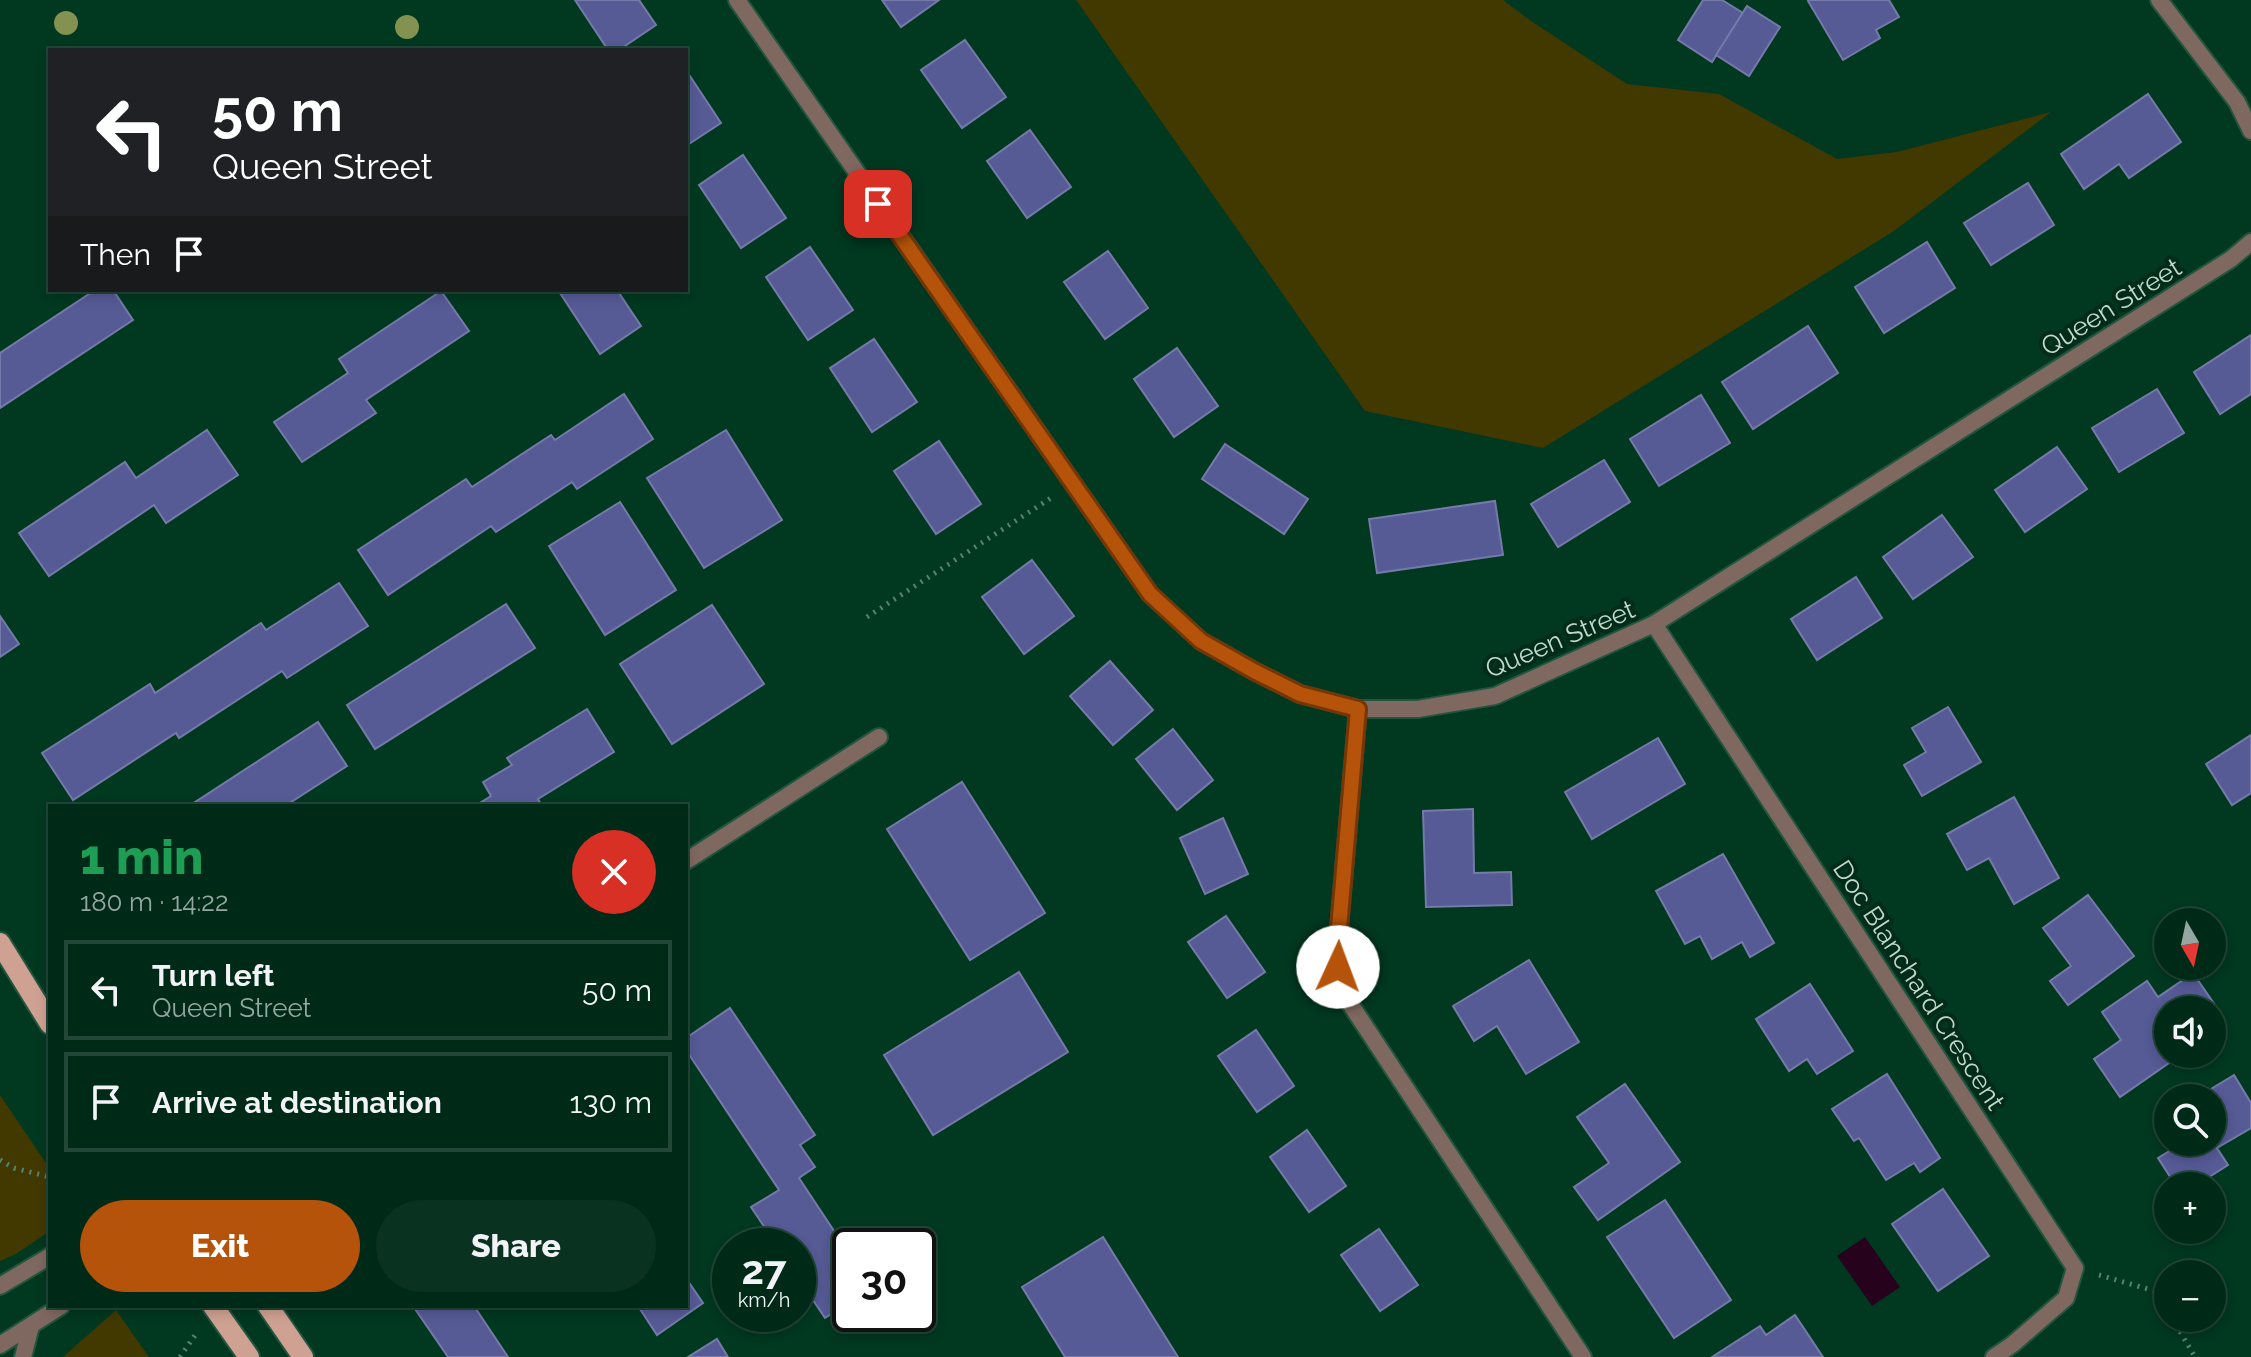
<!DOCTYPE html>
<html lang="en">
<head>
<meta charset="utf-8">
<style>
  :root { --surface:#002a18; --page:#0a3221; --text:#f1f3f6; --muted:#95a7a2; --line:#224637; --accent:#b45309 }
  body { margin:0; font-family:Raleway,sans-serif; background:var(--page); color:var(--text); height:100vh; display:flex; flex-direction:column; font-size:30px; white-space:nowrap }
  * { box-sizing:border-box; margin:0 }
  p { font-size:26px; color:var(--muted) }
  .icon { flex:none; width:44px; height:44px; fill:none; stroke:currentColor; stroke-width:2; stroke-linecap:round; stroke-linejoin:round }
  .map { position:relative; flex:1; overflow:hidden }
  .drawer { position:absolute; left:48px; top:804px; width:640px; height:504px; display:flex; flex-direction:column; background:var(--surface); border-radius:0px; box-shadow:0 4px 12px #0003,0 0 0 2px var(--line) }
  .drawer>* { flex:none }
  .hud { position:absolute; left:48px; top:48px; width:640px; height:244px; border-radius:0px; box-shadow:0 4px 12px #0003,0 0 0 2px var(--line); background:#202124; color:#fff; overflow:hidden }
  .needle { width:52px; rotate:171deg }
  .buttons { position:absolute; left:2154px; top:908px; display:grid; gap:16px }
  .buttons a { display:grid; place-items:center; width:72px; height:72px; border-radius:50%; background:var(--surface); box-shadow:0 4px 12px #0003,0 0 0 2px var(--line); font-size:40px }
  .speed { position:absolute; left:712px; top:1228px; display:flex; gap:16px; font-size:40px; font-weight:700; text-align:center }
  .speed>* { display:grid; place-content:center; width:104px; height:104px; border-radius:50%; background:var(--surface); box-shadow:0 4px 12px #0003,0 0 0 2px var(--line); line-height:1 }
  .speed small { font-size:20px; font-weight:400 }
  .speed .limit { border:4px solid #111; border-radius:12px; background:#fff; color:#111 }
  .pin { position:absolute; display:grid; place-items:center; width:68px; height:68px; color:#fff; margin:-34px; border-radius:16px; box-shadow:0 4px 12px #0006 }
  .me { position:absolute; width:88px; margin:-44px; rotate:2deg; stroke-linejoin:round; filter:drop-shadow(0 0 6px #0008) }
  .turn { display:flex; align-items:center; gap:28px; height:168px; padding:0 32px; font-size:36px }
  .turn .icon { width:104px; height:104px; stroke-width:2.5 }
  .turn b { display:block; font-size:56px; line-height:68px }
  .then { display:flex; align-items:center; height:76px; padding:0 32px; background:#0003; gap:16px; font-size:30px }
  .round { display:grid; place-items:center; flex:none; width:84px; height:84px; border-radius:42px; background:var(--page) }
  .head { display:flex; align-items:center; justify-content:space-between; height:136px; padding:0 32px }
  h1 { font-size:48px; font-weight:800; line-height:60px; color:#1e9e55 }
  .action { display:flex; gap:16px; margin-top:auto; padding:16px 32px }
  .action a { flex:1; height:92px; border-radius:48px; background:var(--accent); color:#fff; font-size:32px; font-weight:800; line-height:92px; text-align:center }
  .action a+a { background:var(--page); color:var(--text) }
  ul { padding:0; list-style:none }
  li { display:flex; align-items:center; gap:24px; height:100px; margin:0 16px 12px; padding:0 16px; border:4px solid var(--line); border-radius:0px }
  li div { flex:1 }
  li b { display:block; font-size:30px }
  li em { font-style:normal }
  .map>svg:first-child { display:block }
</style>
</head>
<body>
<div class="map">
<svg width="2251" height="1357" viewBox="0 0 2251 1357">
  <rect width="100%" height="100%" fill="#003820"/>
  <g fill="#423900">
    <polygon points="1076,0 1503,0 1531,21 1627,84 1719,94 1837,159 1897,152 2051,112 1894,231 1543,448 1365,411"/>
    <polygon points="0,1095 50,1169 50,1231 16,1254 0,1261"/>
    <polygon points="116,1310 149,1357 63,1357"/>
  </g>
  <polygon fill="#26021d" points="1865,1237 1900,1287 1872,1306 1837,1256"/>
  <g fill="#565a95" stroke="#757aa8" stroke-width="2">
    <polygon points="575,0 639,0 656,25 619,50 608,50"/>
    <polygon points="882,0 939,0 901,27"/>
    <polygon points="1703,0 1722,0 1743,13 1712,62 1678,40"/>
    <polygon points="1810,0 1889,0 1899,17 1876,30 1880,38 1843,60 1808,1"/>
    <polygon points="1747,6 1780,27 1749,76 1716,55"/>
    <polygon points="965,40 1006,97 962,128 921,70"/>
    <polygon points="686,70 721,123 686,146"/>
    <polygon points="2148,94 2181,142 2129,178 2119,164 2084,189 2061,154"/>
    <polygon points="1030,130 1071,187 1027,218 987,161"/>
    <polygon points="743,155 786,218 741,248 699,185"/>
    <polygon points="2028,183 2054,225 1991,265 1964,223"/>
    <polygon points="1927,242 1955,288 1884,333 1855,287"/>
    <polygon points="810,247 853,310 808,340 766,277"/>
    <polygon points="1108,251 1148,308 1105,339 1064,282"/>
    <polygon points="95,290 113,290 133,320 0,408 0,353"/>
    <polygon points="558,290 617,290 641,326 600,354"/>
    <polygon points="441,291 469,331 366,400 376,413 302,462 274,422 348,373 339,359"/>
    <polygon points="1808,326 1838,373 1753,429 1722,382"/>
    <polygon points="2251,335 2251,394 2220,414 2194,372"/>
    <polygon points="874,339 917,402 872,432 830,368"/>
    <polygon points="1177,348 1218,406 1174,437 1134,379"/>
    <polygon points="2157,389 2184,433 2119,472 2092,428"/>
    <polygon points="624,394 653,439 577,489 572,482 496,532 491,526 388,595 358,550 466,479 472,487 551,435 555,440"/>
    <polygon points="1701,395 1730,443 1659,486 1630,439"/>
    <polygon points="207,430 238,475 166,523 154,505 49,576 19,533 125,462 136,478"/>
    <polygon points="726,430 782,520 704,568 647,478"/>
    <polygon points="939,441 981,504 936,534 894,471"/>
    <polygon points="1225,444 1308,499 1284,534 1202,479"/>
    <polygon points="2057,447 2087,489 2025,532 1995,490"/>
    <polygon points="1604,460 1630,502 1558,547 1531,504"/>
    <polygon points="1495,501 1503,555 1377,573 1369,519"/>
    <polygon points="620,502 676,590 605,635 549,546"/>
    <polygon points="1942,515 1973,557 1913,599 1883,557"/>
    <polygon points="1032,560 1074,616 1024,654 982,597"/>
    <polygon points="1856,577 1882,618 1817,660 1791,619"/>
    <polygon points="339,583 368,626 287,678 282,671 179,738 176,733 73,800 42,753 150,684 155,693 261,623 266,630"/>
    <polygon points="506,604 535,648 375,749 347,705"/>
    <polygon points="712,605 764,684 672,744 620,664"/>
    <polygon points="0,616 19,644 0,657"/>
    <polygon points="1110,661 1153,710 1113,745 1070,696"/>
    <polygon points="1948,707 1981,762 1922,796 1904,765 1926,752 1912,728"/>
    <polygon points="587,709 614,752 538,799 542,806 475,806 491,796 483,782 512,765 507,758"/>
    <polygon points="318,722 347,766 285,806 189,806"/>
    <polygon points="1173,729 1213,780 1177,810 1136,759"/>
    <polygon points="2251,735 2251,793 2232,805 2206,764"/>
    <polygon points="1658,738 1685,784 1592,839 1565,792"/>
    <polygon points="962,782 1045,913 970,960 887,829"/>
    <polygon points="2014,797 2059,878 2014,904 1989,858 1967,870 1947,834"/>
    <polygon points="1473,809 1474,873 1511,872 1512,905 1426,907 1423,811"/>
    <polygon points="1223,818 1248,874 1205,894 1180,838"/>
    <polygon points="1723,854 1774,943 1750,957 1742,942 1712,959 1700,936 1685,944 1656,891"/>
    <polygon points="2088,895 2134,956 2068,1005 2050,981 2071,966 2043,928"/>
    <polygon points="1226,916 1265,972 1227,998 1188,942"/>
    <polygon points="1529,960 1579,1042 1526,1074 1497,1026 1474,1041 1453,1006"/>
    <polygon points="1019,972 1068,1052 933,1135 884,1055"/>
    <polygon points="2193,973 2215,1005 2207,1010 2168,1010 2168,1054 2182,1054 2120,1097 2094,1059 2121,1040 2102,1012 2147,981 2158,997"/>
    <polygon points="1810,984 1853,1051 1817,1074 1807,1059 1789,1071 1756,1019"/>
    <polygon points="730,1008 815,1135 800,1145 815,1167 799,1178 850,1255 850,1302 825,1318 798,1278 798,1246 777,1246 751,1207 779,1190 686,1050 686,1038"/>
    <polygon points="1256,1030 1294,1086 1257,1112 1218,1056"/>
    <polygon points="1887,1074 1940,1158 1920,1172 1914,1163 1886,1180 1859,1138 1854,1141 1832,1109"/>
    <polygon points="2234,1075 2251,1103 2251,1128 2217,1148 2228,1165 2195,1186 2176,1186 2158,1158 2184,1142 2212,1142 2212,1098 2196,1098"/>
    <polygon points="1625,1084 1680,1162 1598,1220 1574,1187 1609,1163 1577,1117"/>
    <polygon points="1307,1130 1346,1186 1309,1212 1270,1157"/>
    <polygon points="1943,1189 1989,1256 1938,1291 1892,1224"/>
    <polygon points="1665,1200 1731,1300 1674,1338 1607,1237"/>
    <polygon points="1379,1229 1418,1285 1380,1311 1341,1255"/>
    <polygon points="1103,1237 1178,1357 1065,1357 1022,1287"/>
    <polygon points="686,1278 703,1303 657,1335 638,1306 686,1306"/>
    <polygon points="413,1306 474,1306 508,1357 448,1357"/>
    <polygon points="1795,1315 1823,1357 1712,1357 1760,1326 1766,1335"/>
    <polygon points="717,1339 728,1357 688,1357"/>
  </g>
  <g fill="none" stroke-linecap="round" stroke-linejoin="round">
    <g stroke="#23553f" stroke-width="20">
      <polyline id="service" points="686,861 879,737"/>
    </g>
    <g stroke="#23553f" stroke-width="20">
      <g id="minor">
        <polyline points="737,0 1150,594 1201,641 1254,671 1300,694 1358,709 1418,709 1495,696 1654,624 2231,259 2251,242"/>
        <polyline points="2159,0 2237,102 2251,131"/>
        <polyline points="1654,624 2075,1268 2066,1298 2013,1344 1994,1357"/>
        <polyline points="1358,709 1339,928 1338,967 1349,1002 1583,1357"/>
        <polyline points="0,1286 50,1256"/>
        <polyline points="0,1345 61,1306"/>
        <polyline points="23,1357 31,1326"/>
      </g>
    </g>
    <g stroke="#23553f" stroke-width="24">
      <g id="primary">
        <polyline points="0,943 50,1024"/>
        <polyline points="213,1306 249,1357"/>
        <polyline points="268,1306 303,1357"/>
      </g>
    </g>
    <g stroke="#59836f" stroke-width="5" stroke-dasharray="2 6" stroke-linecap="butt">
      <polyline points="867,617 1051,498"/>
      <polyline points="0,1160 14,1168 50,1177"/>
      <polyline points="2099,1275 2155,1291 2168,1312"/>
      <polyline points="2172,1318 2195,1357"/>
      <polyline points="180,1357 198,1331"/>
    </g>
    <use href="#service" stroke="#7f6860" stroke-width="16"/>
    <use href="#minor" stroke="#7f6860" stroke-width="16"/>
    <use href="#primary" stroke="#cfa192" stroke-width="20"/>
  </g>
  <g fill="#839250">
    <circle cx="66" cy="23" r="12"/>
    <circle cx="407" cy="27" r="12"/>
  </g>
  <g fill="none" stroke-linecap="round" stroke-linejoin="round">
    <g stroke="#753606" stroke-width="20">
      <polyline id="route" points="878,204 1150,594 1201,641 1254,671 1300,694 1358,709 1339,928 1338,967"/>
    </g>
    <use href="#route" stroke="#b45309" stroke-width="14"/>
  </g>
  <g text-anchor="middle" stroke-width="8" stroke-linejoin="round" paint-order="stroke">
    <g font-size="26" fill="#c0daca" stroke="#032b19">
      <text transform="translate(2111 307) rotate(-32)" y="9">Queen Street</text>
      <text transform="translate(1560 639) rotate(-23)" y="9">Queen Street</text>
      <text transform="translate(1919 985) rotate(57)" y="9">Doc Blanchard Crescent</text>
    </g>
  </g>
</svg>
<div class="buttons">
<a><svg class="needle" viewBox="-14 -14 28 28"><path d="M0-13l5 13h-10z" fill="#e53935"/><path d="M0 13l5-13h-10z" fill="#95a7a2"/></svg></a>
<a><svg class="icon" aria-label="sound" viewBox="0 0 24 24"><path d="M4 9h4l5-4v14l-5-4H4zM17 9q2 3 0 6"/></svg></a>
<a><svg class="icon" aria-label="search" viewBox="0 0 24 24"><circle cx="10" cy="10" r="6"/><path d="M15 15l6 6"/></svg></a>
<a>+</a>
<a>−</a>
</div>
<div class="speed"><div>27<small>km/h</small></div><div class="limit">30</div></div>
<div class="pin" style="left:878px;top:204px;background:#d93025"><svg class="icon" aria-label="arrive" viewBox="0 0 24 24"><path d="M6 21V4h12l-3 4 3 4H6"/></svg></div>
<svg class="me" style="left:1338px;top:967px" viewBox="-20 -20 40 40"><circle r="19" fill="#fff"/><path d="M0-13L10 11 0 6-10 11z" fill="#b45309"/></svg>
<div class="hud">
<div class="turn"><svg class="icon" aria-label="left" viewBox="0 0 24 24"><path d="M17 20v-9H6M10 6l-5 5 5 5"/></svg><div><b>50 m</b>Queen Street</div></div>
<div class="then">Then<svg class="icon" aria-label="arrive" viewBox="0 0 24 24"><path d="M6 21V4h12l-3 4 3 4H6"/></svg></div>
</div>
<section class="drawer">
<div class="head"><div><h1>1 min</h1><p>180 m · 14:22</p></div><a class="round" style="background:#d93025;color:#fff"><svg class="icon" aria-label="close" viewBox="0 0 24 24"><path d="M6 6l12 12M18 6L6 18"/></svg></a></div>
<ul>
<li><svg class="icon" aria-label="left" viewBox="0 0 24 24"><path d="M17 20v-9H6M10 6l-5 5 5 5"/></svg><div><b>Turn left</b><p>Queen Street</p></div><em>50 m</em></li>
<li><svg class="icon" aria-label="arrive" viewBox="0 0 24 24"><path d="M6 21V4h12l-3 4 3 4H6"/></svg><div><b>Arrive at destination</b></div><em>130 m</em></li>
</ul>
<div class="action"><a>Exit</a><a>Share</a></div>
</section>
</div>
</body>
</html>
